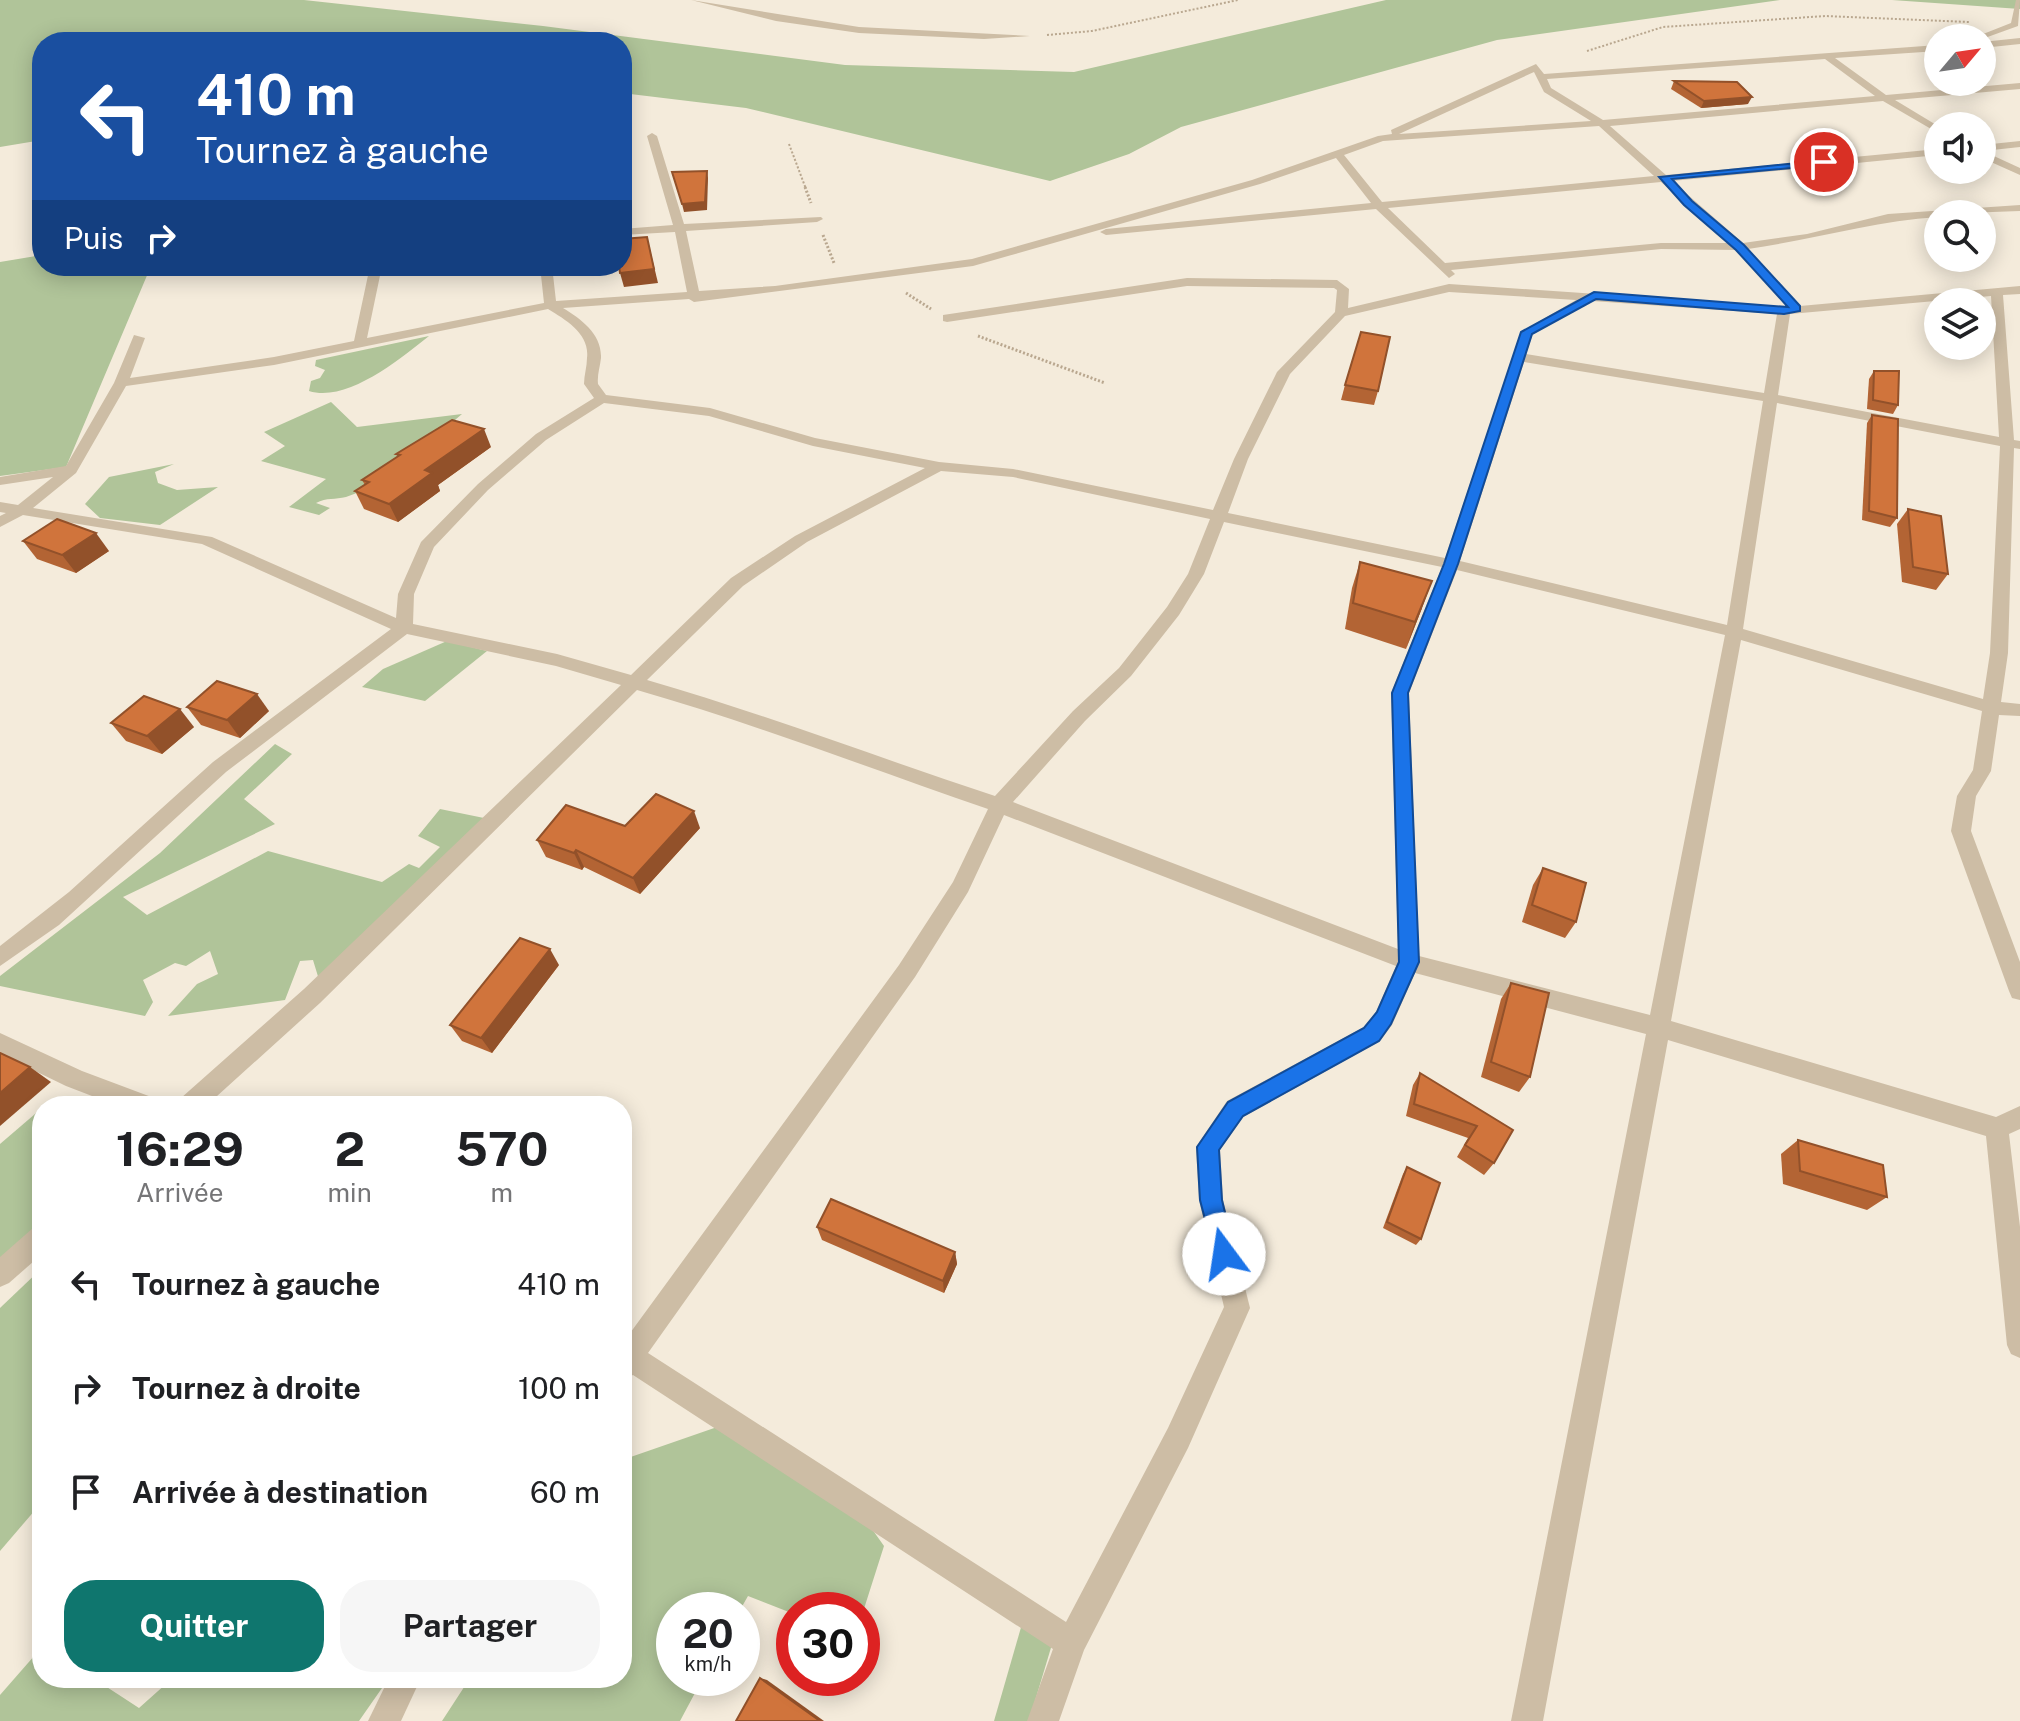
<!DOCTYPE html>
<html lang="fr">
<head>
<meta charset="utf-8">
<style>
  :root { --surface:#fff; --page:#f6f6f6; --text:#202124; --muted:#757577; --accent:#0f766e }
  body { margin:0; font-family:"Public Sans",sans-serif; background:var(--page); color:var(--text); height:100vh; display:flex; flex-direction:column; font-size:30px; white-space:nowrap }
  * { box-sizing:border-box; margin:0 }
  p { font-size:26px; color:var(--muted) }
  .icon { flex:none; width:44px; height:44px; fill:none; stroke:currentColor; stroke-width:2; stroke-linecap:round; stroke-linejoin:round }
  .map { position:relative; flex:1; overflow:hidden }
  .side { position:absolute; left:32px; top:1096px; width:600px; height:592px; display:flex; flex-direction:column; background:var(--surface); border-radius:32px; box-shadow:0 4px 20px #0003 }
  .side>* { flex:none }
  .banner { position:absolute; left:32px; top:32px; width:600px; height:244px; border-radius:32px; box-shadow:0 4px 20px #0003; background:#1a4fa0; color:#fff; overflow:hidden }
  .needle { width:52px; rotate:61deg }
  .tools { position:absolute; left:1924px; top:24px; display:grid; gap:16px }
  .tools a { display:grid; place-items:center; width:72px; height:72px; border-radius:50%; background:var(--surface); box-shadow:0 4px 20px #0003; font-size:40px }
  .speed { position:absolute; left:656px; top:1592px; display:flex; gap:16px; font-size:40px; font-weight:700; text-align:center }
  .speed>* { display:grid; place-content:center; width:104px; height:104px; border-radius:50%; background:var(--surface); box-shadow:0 4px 20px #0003; line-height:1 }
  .speed small { font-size:20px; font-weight:400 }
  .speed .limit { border:12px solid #d22; background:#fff; color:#111 }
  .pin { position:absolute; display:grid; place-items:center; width:68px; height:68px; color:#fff; margin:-34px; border:4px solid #fff; border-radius:50%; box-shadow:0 2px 8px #0007 }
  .me { position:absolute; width:88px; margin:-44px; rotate:346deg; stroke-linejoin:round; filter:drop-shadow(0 0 6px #0008) }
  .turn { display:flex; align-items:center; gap:28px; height:168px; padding:0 32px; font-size:36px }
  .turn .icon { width:104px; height:104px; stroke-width:2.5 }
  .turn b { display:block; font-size:56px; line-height:68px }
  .then { display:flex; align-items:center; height:76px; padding:0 32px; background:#0003; gap:16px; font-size:30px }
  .eta { display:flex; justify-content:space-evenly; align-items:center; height:136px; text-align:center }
  .eta b { font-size:48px; font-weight:700; line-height:56px }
  .action { display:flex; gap:16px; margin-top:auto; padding:16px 32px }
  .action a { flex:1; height:92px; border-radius:32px; background:var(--accent); color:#fff; font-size:32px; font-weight:700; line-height:92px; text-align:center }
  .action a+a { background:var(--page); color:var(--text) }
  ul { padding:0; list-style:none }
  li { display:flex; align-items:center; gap:24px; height:104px; padding:0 32px }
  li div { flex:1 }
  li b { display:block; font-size:30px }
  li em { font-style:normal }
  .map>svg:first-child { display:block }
</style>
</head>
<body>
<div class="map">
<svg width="2020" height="1721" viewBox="0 0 2020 1721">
  <rect width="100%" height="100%" fill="#f4ebdb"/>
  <g fill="#b0c499">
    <polygon points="0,0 304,0 543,26 845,65 1074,72 1386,0 1780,0 1497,40 1181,127 1129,154 1050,181 746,108 622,93 622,42 42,42 42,140 0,147"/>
    <polygon points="1892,0 2020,0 2020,9"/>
    <polygon points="42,255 42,266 151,266 66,467 0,476 0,262"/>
    <path d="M429,336C400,359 347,403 309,391L311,381L320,378L325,370L315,366L316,360Z"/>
    <path d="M331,402L357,427L462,414C428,443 390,483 346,497C335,500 327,497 316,503L330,508L319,515L289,507L326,479L261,461L285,446L264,432Z"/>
    <polygon points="174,464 155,472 158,483 177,490 218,487 160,525 100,518 85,504 109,477"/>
    <polygon points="447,641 487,651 425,701 362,687 383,669"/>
    <polygon points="275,744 292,754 244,799 275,824 123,897 147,915 268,851 382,882 409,864 419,868 440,847 418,836 440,809 484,818 320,983 313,960 300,961 285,1000 168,1016 197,984 218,974 210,951 186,966 175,963 143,980 153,1002 145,1016 0,986 0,976 160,853"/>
    <polygon points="42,1108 42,1225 0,1262 0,1144"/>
    <polygon points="42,1268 42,1502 0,1551 0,1308"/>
    <polygon points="720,1426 855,1505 884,1546 862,1615 862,1610 794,1610 794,1614 748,1596 740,1610 674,1610 674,1678 703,1678 680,1721 442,1721 470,1678 622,1678 622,1460"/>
    <polygon points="1028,1603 1053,1641 1029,1721 994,1721"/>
    <polygon points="42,1647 42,1678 93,1678 139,1708 167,1683 167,1678 389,1678 359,1721 0,1721 0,1695"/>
  </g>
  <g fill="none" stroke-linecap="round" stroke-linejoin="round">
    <g stroke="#b9a78f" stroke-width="2" stroke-dasharray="2 2" stroke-linecap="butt">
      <polyline points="1047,35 1092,31 1238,0"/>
      <polyline points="1587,51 1663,27 1825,16 1969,22"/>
      <polyline points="789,144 806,189"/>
    </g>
    <g stroke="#b9a78f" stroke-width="3" stroke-dasharray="2 2" stroke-linecap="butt">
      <polyline points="805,187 811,203"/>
      <polyline points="823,235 834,263"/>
      <polyline points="906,293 931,309"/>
      <polyline points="978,336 1105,383"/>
    </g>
    <g fill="#cdbda5" fill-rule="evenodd">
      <polygon points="691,0 859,27 1030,36 984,39 859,33 776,21"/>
      <polygon points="2016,0 2020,0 2018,26 1982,39 1973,38 2011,23"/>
      <polygon points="2020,38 2020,44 1982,48 1982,42"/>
      <path d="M1938,45V51L1835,58L1886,95L2020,83V89L1895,100L1938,126V133L1883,101L1610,126L1666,175L1938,149V155L1672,181L1743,243L1807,234L1888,214L2020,205V211L1938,214V217C1874,221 1812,240 1748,249L1800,306L2020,286V294L2003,295L2014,440L2020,441V449L2014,448L2008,653L2001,702L2020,704V716L1999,715L1991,771L1976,796L1971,831L2020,962V1000L2012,998L2009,991L1951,831L1957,796L1973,770L1982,711L1741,640L1671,1021L1996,1117L2020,1106V1129L2009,1134L2020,1227V1358L2011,1354L2007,1345L1986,1136L1668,1040L1543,1721H1511L1646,1034L1415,973L1392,1025L1380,1041L1243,1117L1220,1150L1223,1200L1250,1308L1188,1448L1084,1650L1059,1721H1027L1053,1649L633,1375L622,1380V1339L625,1340L899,965L953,882L988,809C871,769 756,724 637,690L320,1003L206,1106H177L181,1098L304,989L621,685L556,666L407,634L226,772L59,925L0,966V946L69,892L213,762L391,629L202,544L23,515L0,527V516L6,513L0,512V502L18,505L53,477L0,485V477L66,466L114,383L134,335L145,338L130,378L274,357L354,341L370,266H382L367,338L544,303L540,266H552L556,301L687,292L675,232L622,235V229L673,225L647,136L652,133L657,136L684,224L821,217L823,219L817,222L686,231L699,291L775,286L972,259L1252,180L1378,136L1392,134L1391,130L1536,64L1544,74ZM1825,59L1875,96L1603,120L1551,88L1547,79ZM1534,72L1544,92L1591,121L1399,134ZM1599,126L1654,176L1382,202L1344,155L1383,141ZM1336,158L1371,203L1106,229L1100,232L1106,235L1376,209L1449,278L1455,274L1451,270L1661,249L1737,250L1787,307L1449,284L1348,308L1349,289L1337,280L1187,278L943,315V321L947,322L1187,286L1334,288L1337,290L1335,312L1277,372L1234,459L1213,510L1013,469L939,462L815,438L710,408L606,395L598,384C597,375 600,367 601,358C602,334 581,319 563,308L689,299L694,302L973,266L1260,184ZM1661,182L1729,243H1661L1445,263L1388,208ZM1449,292L1576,300L1521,332L1445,558L1228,513L1248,459L1290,374L1345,316ZM1991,296L1999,437L1778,395L1790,314ZM1592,301L1777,314L1764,393L1526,354L1533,334ZM548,309C566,320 590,334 587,358C587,367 584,375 584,384L594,398L536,434L478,484L421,542L398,594L396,618L212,537L33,508L76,473L126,386L274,365ZM1524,362L1763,401L1727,625L1460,561ZM604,403L709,416L813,446L925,468L795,536L731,578L631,675L557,654L413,624L414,594L434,547L488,490L546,440ZM1777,403L2000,446L1990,653L1983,699L1743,629ZM941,471L1013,477L1210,519L1188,574L1167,607L1119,668L1073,711L995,796C879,758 765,714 647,680L743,586L807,542ZM1224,522L1442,567L1391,693L1398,949L1013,802L1085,721L1131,676L1179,615L1204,574ZM1457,570L1725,635L1650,1015L1419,956L1409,693ZM1004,815L1396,966L1376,1012L1364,1027L1227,1101L1196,1147L1199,1200L1224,1307L1168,1428L1066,1622L648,1353L915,977L968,892Z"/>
      <polygon points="2020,141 2020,147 1983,151 2020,168 2020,175 1982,158 1982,145"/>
      <polygon points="0,1033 82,1071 154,1098 158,1106 118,1106 66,1086 0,1054"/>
      <polygon points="42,1225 42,1254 9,1283 0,1287 0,1257 33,1228"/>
      <polygon points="389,1678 421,1678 401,1721 368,1721"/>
    </g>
  </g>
  <g fill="#b36434">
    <polygon points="1674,81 1748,104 1701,108 1671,89"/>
    <polygon points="1874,371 1898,405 1893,414 1867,409 1869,379"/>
    <polygon points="1345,385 1378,391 1374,405 1341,400"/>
    <polygon points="1872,415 1897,518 1890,527 1862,520 1867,423"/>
    <polygon points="491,447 438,485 440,491 398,522 364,509 355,491 365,485 362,480 398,456 396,454"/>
    <polygon points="1908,509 1948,574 1936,590 1902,582 1897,524"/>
    <polygon points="23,541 109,551 76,573 37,559"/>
    <polygon points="1360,562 1422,608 1406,649 1345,629 1352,588"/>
    <polygon points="187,707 269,711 240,738 201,725"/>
    <polygon points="111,723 194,727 162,754 126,741"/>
    <polygon points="625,826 700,828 640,894 584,867 582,870 546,857 537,840"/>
    <polygon points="1543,868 1576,922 1565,938 1522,922 1533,885"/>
    <polygon points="559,965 492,1053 462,1041 450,1025"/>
    <polygon points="1511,983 1530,1077 1519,1092 1481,1077 1501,999"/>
    <polygon points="1420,1073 1513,1130 1494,1163 1484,1175 1457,1157 1468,1138 1406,1116 1413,1085"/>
    <polygon points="1798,1140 1887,1197 1867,1210 1783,1184 1781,1154"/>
    <polygon points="1407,1167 1421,1239 1416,1245 1383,1228 1403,1174"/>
    <polygon points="817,1227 955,1252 957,1264 944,1293 822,1240"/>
  </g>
  <g fill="#92512a">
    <polygon points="1752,97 1748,104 1701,108 1704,101"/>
    <polygon points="707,171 708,178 707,210 684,212 682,204"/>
    <polygon points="647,237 658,283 624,287 620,273"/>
    <polygon points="484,429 491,447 438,485 440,491 398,522 389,504 425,470"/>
    <polygon points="96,533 109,551 76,573 62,555"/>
    <polygon points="1432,581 1422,608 1406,649 1415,622"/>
    <polygon points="257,694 269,711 240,738 227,720"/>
    <polygon points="180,709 194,727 162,754 147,736"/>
    <polygon points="694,811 700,828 640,894 633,878"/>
    <polygon points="576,850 584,867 582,870 574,853"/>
    <polygon points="550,949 559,965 492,1053 481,1038"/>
    <polygon points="30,1067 51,1082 0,1126 0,1093"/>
    <polygon points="955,1252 957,1264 944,1293 943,1281"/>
    <polygon points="760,1678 767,1680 824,1721 820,1721"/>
  </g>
  <g fill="#d0743c" stroke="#92512a" stroke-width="2">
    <polygon points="1674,81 1737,82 1752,97 1704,101"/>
    <polygon points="707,171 705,202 682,204 672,172"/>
    <polygon points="647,237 654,269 620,273 619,266 622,266 622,239"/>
    <polygon points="1361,332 1390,337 1378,391 1345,385"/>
    <polygon points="1874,371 1899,371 1898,405 1873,400"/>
    <polygon points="1872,415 1898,419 1897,518 1869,511"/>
    <polygon points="452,420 484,429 425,470 432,473 389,504 355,491 369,482 362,480 400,455 396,454"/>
    <polygon points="1908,509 1941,516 1948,574 1913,567"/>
    <polygon points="57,519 96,533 62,555 23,541"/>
    <polygon points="1360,562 1432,581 1415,622 1353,603"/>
    <polygon points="217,681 257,694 227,720 187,707"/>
    <polygon points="144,696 180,709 147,736 111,723"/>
    <polygon points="656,794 694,811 633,878 576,850 574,853 537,840 566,805 625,826"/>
    <polygon points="1543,868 1586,883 1576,922 1532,905"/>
    <polygon points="520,938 550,949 481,1038 450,1025"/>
    <polygon points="1511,983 1549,993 1530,1077 1491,1062"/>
    <polygon points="0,1053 30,1067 0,1093"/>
    <polygon points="1420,1073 1513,1130 1494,1163 1465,1145 1477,1126 1414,1104"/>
    <polygon points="1798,1140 1883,1165 1887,1197 1800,1171"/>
    <polygon points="1407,1167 1440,1183 1421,1239 1387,1222"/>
    <polygon points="831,1199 955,1252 943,1281 817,1227"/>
    <polygon points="760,1678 820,1721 736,1721"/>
  </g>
  <polygon fill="#1a73e8" stroke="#114b97" stroke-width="2" points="1827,160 1824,165 1672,179 1692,201 1744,245 1800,306 1800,311 1784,314 1596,299 1532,334 1458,564 1408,693 1419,962 1391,1024 1379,1041 1243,1116 1219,1150 1222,1200 1235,1254 1232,1262 1224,1265 1216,1262 1200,1200 1197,1147 1228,1102 1364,1028 1377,1012 1399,962 1392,693 1444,564 1521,332 1594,292 1788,307 1736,250 1684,205 1659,177"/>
</svg>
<div class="tools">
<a><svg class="needle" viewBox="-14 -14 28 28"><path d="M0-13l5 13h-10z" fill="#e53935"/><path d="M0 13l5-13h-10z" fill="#757577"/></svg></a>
<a><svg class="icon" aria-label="sound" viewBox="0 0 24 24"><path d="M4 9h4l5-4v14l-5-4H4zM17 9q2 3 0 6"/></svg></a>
<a><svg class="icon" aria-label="search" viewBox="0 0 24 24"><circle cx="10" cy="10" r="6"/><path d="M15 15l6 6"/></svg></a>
<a><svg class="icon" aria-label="layers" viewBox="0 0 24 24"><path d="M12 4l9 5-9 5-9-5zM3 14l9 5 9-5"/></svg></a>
</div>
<div class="speed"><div>20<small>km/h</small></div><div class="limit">30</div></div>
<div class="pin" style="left:1824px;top:162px;background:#d93025"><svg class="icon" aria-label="arrive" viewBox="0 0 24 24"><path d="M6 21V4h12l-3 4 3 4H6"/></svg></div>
<svg class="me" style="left:1224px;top:1254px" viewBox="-20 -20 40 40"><circle r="19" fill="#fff"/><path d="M0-13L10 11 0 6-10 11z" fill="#1a73e8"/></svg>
<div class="banner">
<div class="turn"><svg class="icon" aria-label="left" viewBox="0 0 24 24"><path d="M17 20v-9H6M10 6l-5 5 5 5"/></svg><div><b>410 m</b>Tournez à gauche</div></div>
<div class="then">Puis<svg class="icon" aria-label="right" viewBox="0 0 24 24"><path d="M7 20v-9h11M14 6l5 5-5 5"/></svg></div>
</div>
<section class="side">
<div class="eta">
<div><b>16:29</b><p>Arrivée</p></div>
<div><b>2</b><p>min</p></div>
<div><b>570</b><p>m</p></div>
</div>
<ul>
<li><svg class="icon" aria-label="left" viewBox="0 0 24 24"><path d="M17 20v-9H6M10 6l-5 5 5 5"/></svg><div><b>Tournez à gauche</b></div><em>410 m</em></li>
<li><svg class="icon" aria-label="right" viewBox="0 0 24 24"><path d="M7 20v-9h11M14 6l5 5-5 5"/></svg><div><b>Tournez à droite</b></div><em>100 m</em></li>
<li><svg class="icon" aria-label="arrive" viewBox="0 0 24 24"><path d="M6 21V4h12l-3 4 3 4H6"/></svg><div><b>Arrivée à destination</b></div><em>60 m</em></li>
</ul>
<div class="action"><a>Quitter</a><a>Partager</a></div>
</section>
</div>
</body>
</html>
